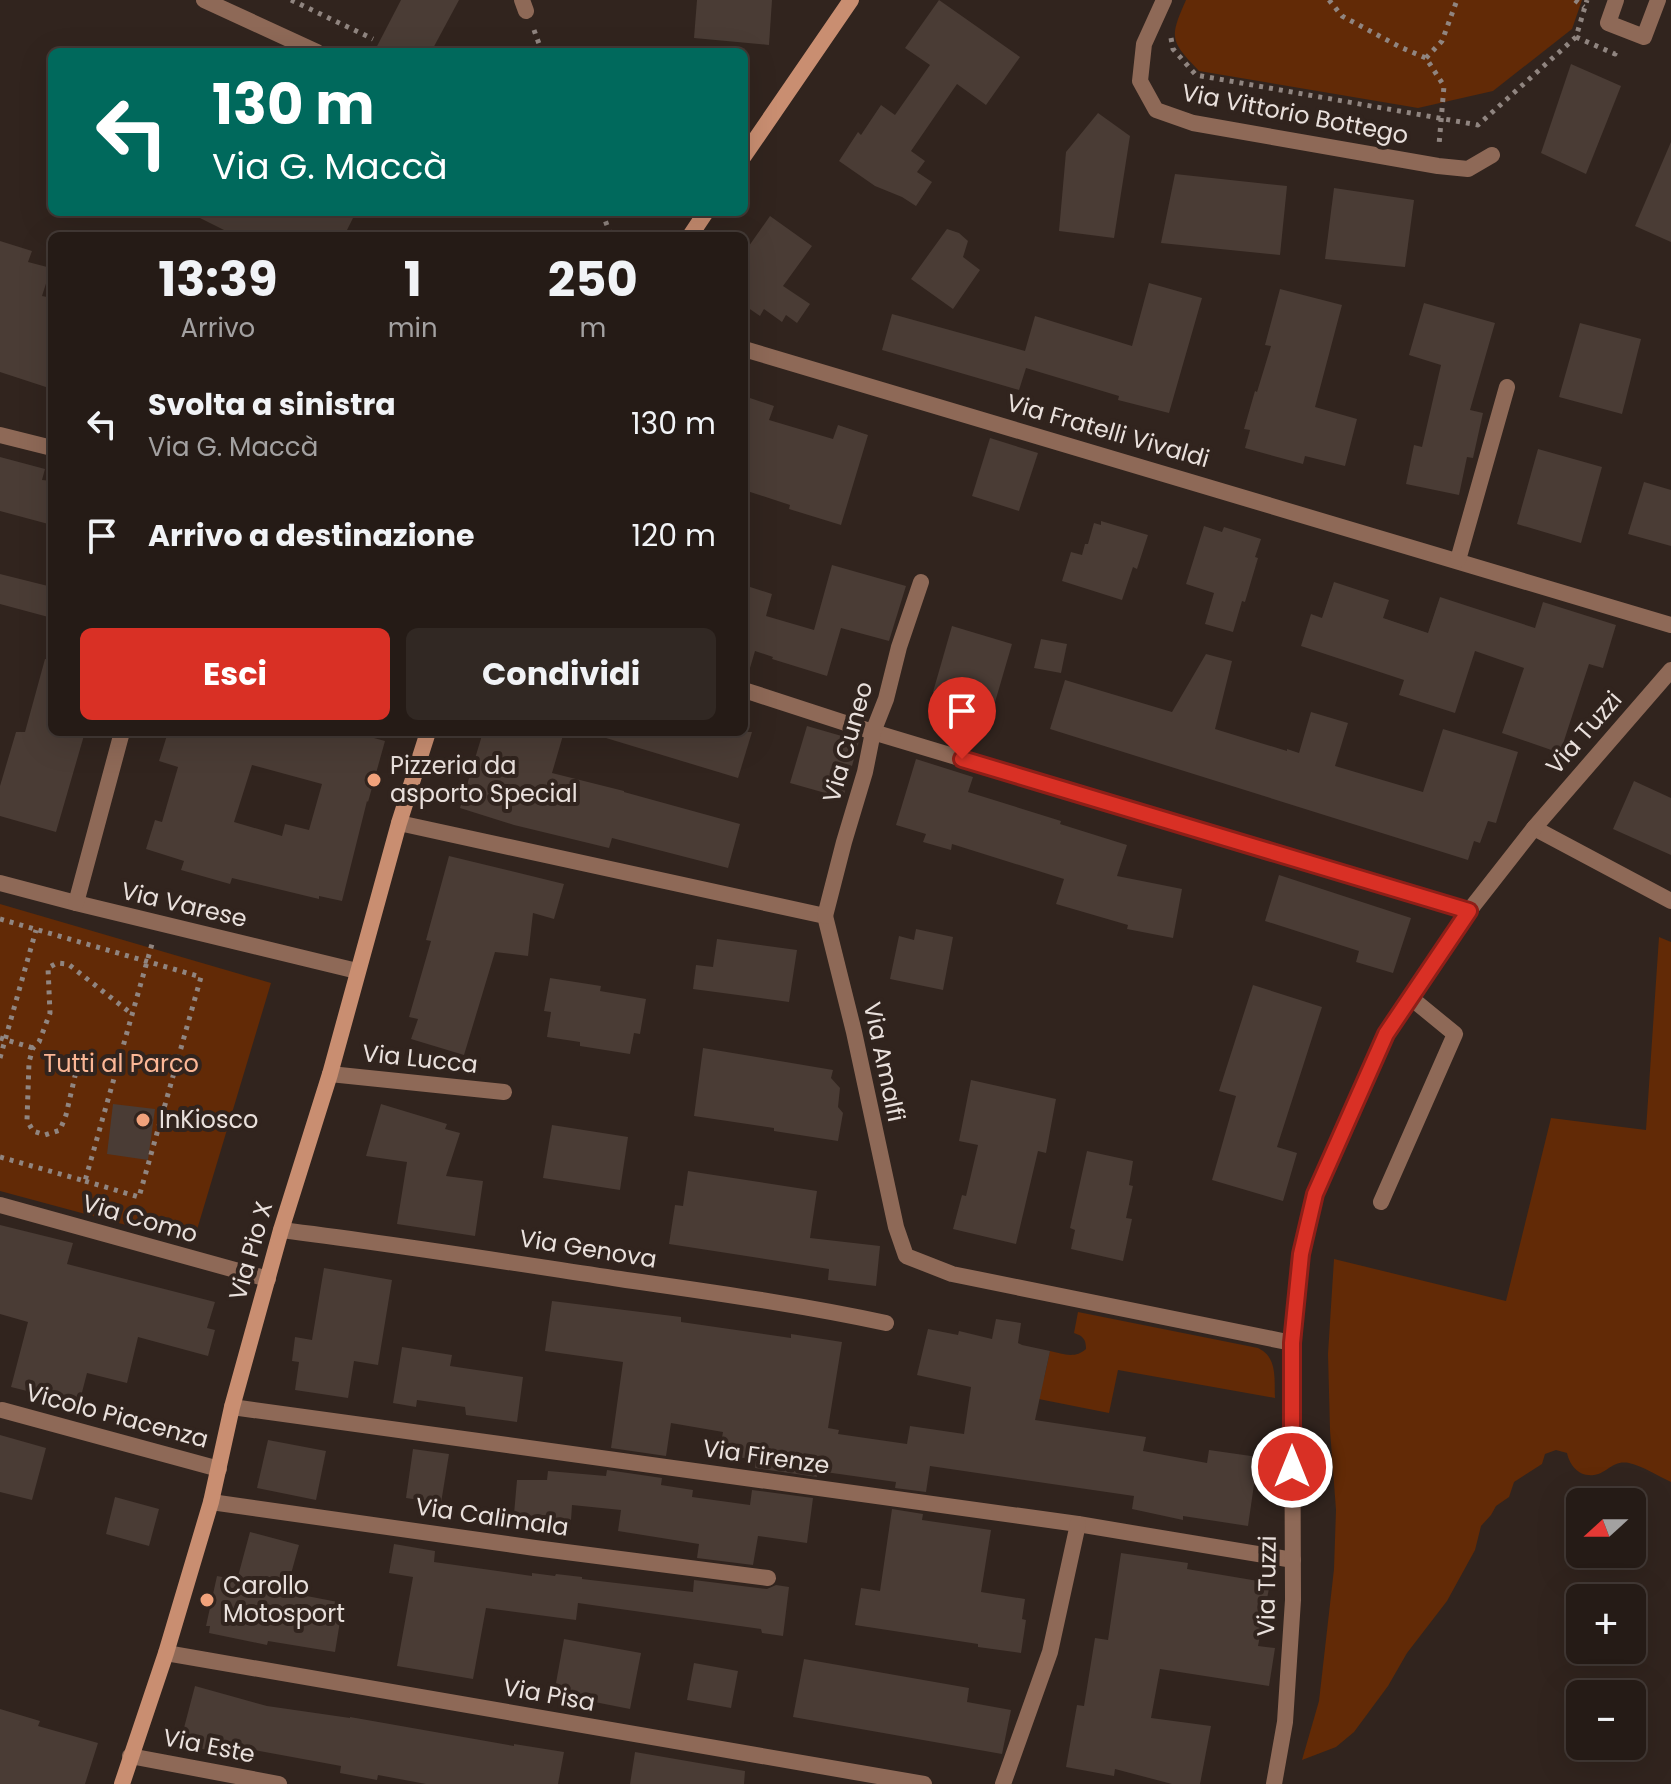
<!DOCTYPE html>
<html lang="it">
<head>
<meta charset="utf-8">
<style>
  :root { --surface:#251b16; --page:#312823; --text:#f1f3f6; --muted:#a3a1a1; --line:#423935; --accent:#d93025 }
  body { margin:0; font-family:Poppins,sans-serif; background:var(--page); color:var(--text); height:100vh; display:flex; flex-direction:column; font-size:30px; white-space:nowrap }
  * { box-sizing:border-box; margin:0 }
  p { font-size:26px; color:var(--muted) }
  .icon { flex:none; width:44px; height:44px; fill:none; stroke:currentColor; stroke-width:2; stroke-linecap:round; stroke-linejoin:round }
  .map { position:relative; flex:1; overflow:hidden }
  .details { position:absolute; left:48px; top:232px; width:700px; height:504px; display:flex; flex-direction:column; background:var(--surface); border-radius:12px; box-shadow:0 8px 32px #0002,0 0 0 2px var(--line) }
  .details>* { flex:none }
  .guide { position:absolute; left:48px; top:48px; width:700px; height:168px; border-radius:12px; box-shadow:0 8px 32px #0002,0 0 0 2px var(--line); background:#00695c; color:#fff; overflow:hidden }
  .needle { width:52px; rotate:249deg }
  .controls { position:absolute; left:1566px; top:1488px; display:grid; gap:16px }
  .controls a { display:grid; place-items:center; width:80px; height:80px; border-radius:12px; background:var(--surface); box-shadow:0 8px 32px #0002,0 0 0 2px var(--line); font-size:40px }
  .pin { position:absolute; display:grid; place-items:center; width:68px; height:68px; color:#fff; margin:-82px -34px; border-radius:50% 50% 50% 0; rotate:-45deg; box-shadow:0 0 8px #0007 }
  .pin .icon { rotate:45deg }
  .me { position:absolute; width:88px; margin:-44px; rotate:0deg; stroke-linejoin:round; filter:drop-shadow(0 0 6px #0008) }
  .turn { display:flex; align-items:center; gap:28px; height:168px; padding:0 32px; font-size:36px }
  .turn .icon { width:104px; height:104px; stroke-width:2.5 }
  .turn b { display:block; font-size:56px; line-height:68px }
  .eta { display:flex; justify-content:space-evenly; align-items:center; height:136px; text-align:center }
  .eta b { font-size:48px; font-weight:700; line-height:56px }
  .action { display:flex; gap:16px; margin-top:auto; padding:16px 32px }
  .action a { flex:1; height:92px; border-radius:12px; background:var(--accent); color:#fff; font-size:32px; font-weight:700; line-height:92px; text-align:center }
  .action a+a { background:var(--page); color:var(--text) }
  ul { padding:0; list-style:none }
  li { display:flex; align-items:center; gap:24px; height:112px; padding:0 32px }
  li div { flex:1 }
  li b { display:block; font-size:30px }
  li em { font-style:normal }
  .map>svg:first-child { display:block }
</style>
</head>
<body>
<div class="map">
<svg width="1671" height="1784" viewBox="0 0 1671 1784">
  <rect width="100%" height="100%" fill="#31241e"/>
  <g fill="#622a06">
    <path d="M1186,0H1582L1572,29L1493,91L1418,108L1199,71C1170,41 1169,38 1186,0Z"/>
    <polygon points="0,904 271,983 193,1243 0,1191"/>
    <path d="M1659,937L1671,942V1482C1658,1476 1643,1466 1629,1463C1612,1460 1608,1473 1594,1475C1579,1477 1570,1466 1567,1453L1556,1450L1545,1454L1542,1464L1514,1482L1509,1497L1496,1506L1491,1515L1481,1526L1475,1550L1447,1601L1407,1653L1388,1686L1354,1732L1336,1747L1302,1760L1319,1701L1334,1569L1336,1510L1330,1430L1328,1354L1334,1259L1506,1301L1551,1118L1646,1130Z"/>
    <path d="M1078,1312L1258,1348C1278,1357 1274,1380 1275,1398L1118,1370L1109,1413L1009,1393L1021,1374L1044,1378L1050,1351C1063,1354 1075,1359 1086,1349C1086,1339 1083,1336 1074,1333Z"/>
  </g>
  <g fill="#4a3c35" fill-rule="evenodd">
    <polygon points="401,0 459,0 431,52 374,52"/>
    <polygon points="697,0 772,0 769,45 694,38"/>
    <polygon points="939,0 1020,57 986,105 957,84 911,151 925,161 917,172 932,182 916,206 902,197 875,186 839,161 858,132 861,135 881,105 895,115 930,65 905,48"/>
    <polygon points="1571,64 1621,86 1586,174 1541,153"/>
    <polygon points="1098,113 1130,136 1114,238 1059,231 1066,152"/>
    <polygon points="1671,142 1671,242 1635,226"/>
    <polygon points="1175,174 1287,186 1280,255 1161,243"/>
    <polygon points="1334,188 1414,200 1405,267 1325,259"/>
    <polygon points="188,212 356,212 344,236 236,236"/>
    <polygon points="770,216 812,246 783,286 810,304 797,323 786,315 782,322 764,309 760,316 744,305 744,253"/>
    <polygon points="947,229 959,233 968,241 963,257 980,270 953,309 911,279"/>
    <polygon points="0,241 32,251 28,262 51,268 42,296 52,298 52,389 0,372"/>
    <polygon points="1149,283 1202,298 1169,413 1118,400 1119,396 1026,368 1019,390 882,350 892,314 1025,351 1035,316 1132,346"/>
    <polygon points="1280,289 1342,305 1315,407 1357,419 1345,466 1305,456 1303,464 1245,448 1250,430 1244,429 1255,391 1257,392 1271,346 1265,345"/>
    <polygon points="1424,303 1495,323 1470,410 1483,413 1473,458 1467,457 1459,495 1406,484 1414,445 1422,447 1441,365 1409,355"/>
    <polygon points="1580,323 1641,339 1622,414 1559,397"/>
    <polygon points="744,396 774,406 769,420 833,439 838,425 868,435 841,525 789,509 790,505 744,490"/>
    <polygon points="990,438 1038,453 1019,511 972,496"/>
    <polygon points="1538,449 1602,467 1581,543 1517,524"/>
    <polygon points="0,457 45,469 42,480 52,481 52,525 0,511"/>
    <polygon points="1644,482 1671,490 1671,546 1628,534"/>
    <polygon points="1101,521 1148,535 1137,569 1133,567 1122,600 1062,581 1071,552 1082,555 1085,544 1088,544 1094,523 1101,525"/>
    <polygon points="1204,526 1222,532 1224,527 1261,539 1255,557 1258,558 1245,602 1242,601 1233,632 1205,624 1214,593 1186,584"/>
    <polygon points="832,565 906,586 889,641 841,628 827,676 772,659 773,657 755,651 750,668 744,667 744,585 772,594 766,616 814,630"/>
    <polygon points="0,574 52,587 52,618 0,604"/>
    <polygon points="1334,582 1389,600 1383,618 1428,633 1440,597 1535,628 1543,602 1616,625 1603,668 1589,664 1560,753 1502,733 1524,668 1475,651 1455,713 1399,695 1404,680 1301,646 1311,614 1322,618"/>
    <polygon points="952,626 1012,644 993,709 933,692"/>
    <polygon points="1041,639 1067,644 1061,673 1034,668"/>
    <polygon points="1206,654 1232,661 1215,729 1287,751 1287,749 1299,753 1311,712 1348,723 1335,766 1423,792 1443,729 1518,752 1496,823 1488,821 1480,843 1474,841 1468,860 1050,729 1065,680 1172,712"/>
    <polygon points="45,659 52,660 52,732 85,732 56,832 0,816 0,786 16,732 25,732"/>
    <polygon points="807,726 859,741 843,798 790,783"/>
    <path d="M168,732H352L385,741L368,802L367,801L342,901L319,896V899L232,878L230,884L181,870L184,861L146,849L155,820L162,822L178,767L159,761ZM252,765L322,784L309,830L285,824L282,836L234,822Z"/>
    <polygon points="483,732 564,732 552,773 624,791 624,792 740,824 728,868 612,838 609,848 514,825 460,808"/>
    <polygon points="607,732 752,732 738,778 606,738"/>
    <polygon points="916,759 973,777 968,792 1061,821 1060,824 1127,845 1117,876 1182,889 1173,938 1127,929 1128,925 1056,904 1064,879 952,844 951,850 923,842 926,834 896,825"/>
    <polygon points="1634,781 1671,798 1671,855 1613,829"/>
    <polygon points="449,856 564,884 554,919 533,913 528,956 495,952 464,1055 411,1039 418,1019 409,1017 431,941 426,940"/>
    <polygon points="1279,875 1411,918 1393,973 1356,962 1359,951 1265,921"/>
    <polygon points="916,929 953,937 943,990 890,979 899,936 914,940"/>
    <polygon points="717,939 797,950 789,1002 693,989 696,965 713,967"/>
    <polygon points="550,978 601,986 600,991 646,999 640,1034 634,1033 630,1054 580,1046 580,1042 547,1037 551,1012 544,1011"/>
    <polygon points="1253,985 1322,1007 1277,1147 1297,1153 1283,1201 1212,1180 1236,1096 1219,1091"/>
    <polygon points="703,1048 833,1070 831,1078 840,1088 838,1107 843,1113 838,1141 774,1131 774,1128 694,1116"/>
    <polygon points="971,1080 1056,1099 1046,1153 1038,1151 1016,1244 953,1229 962,1195 966,1196 978,1145 959,1141"/>
    <polygon points="113,1104 155,1109 148,1160 107,1154"/>
    <polygon points="381,1104 447,1124 445,1129 460,1133 446,1176 483,1181 475,1236 397,1224 407,1162 366,1156"/>
    <polygon points="552,1125 628,1137 620,1190 543,1178"/>
    <polygon points="1087,1151 1133,1161 1129,1185 1133,1186 1126,1218 1132,1219 1123,1261 1071,1249 1075,1230 1070,1228"/>
    <polygon points="688,1171 817,1191 810,1238 880,1246 876,1286 828,1280 829,1269 669,1244 675,1205 683,1206"/>
    <polygon points="0,1225 73,1243 67,1264 215,1302 207,1328 215,1330 208,1356 138,1337 127,1383 87,1373 79,1404 11,1387 28,1322 0,1314"/>
    <polygon points="324,1268 392,1280 378,1365 354,1361 348,1398 295,1390 299,1362 292,1361 295,1337 312,1340"/>
    <polygon points="552,1301 681,1317 681,1322 791,1338 791,1334 842,1342 828,1428 839,1430 838,1434 907,1444 910,1426 964,1434 971,1387 917,1375 928,1329 958,1335 959,1331 992,1339 996,1319 1021,1323 1018,1343 1022,1345 1050,1351 1035,1420 1146,1437 1143,1451 1207,1463 1209,1450 1258,1457 1248,1526 1183,1516 1183,1520 1132,1509 1134,1496 930,1466 926,1492 895,1488 896,1482 818,1471 817,1477 755,1468 756,1460 719,1454 723,1432 671,1423 666,1456 611,1448 623,1362 545,1351"/>
    <polygon points="402,1347 452,1355 450,1366 523,1377 517,1422 466,1415 465,1407 417,1400 416,1407 393,1403"/>
    <polygon points="0,1435 46,1448 32,1500 0,1492"/>
    <polygon points="268,1440 326,1451 316,1500 257,1488"/>
    <polygon points="413,1449 449,1454 441,1503 406,1498"/>
    <polygon points="607,1470 662,1478 661,1485 693,1490 692,1497 750,1505 752,1490 813,1498 807,1543 758,1536 753,1565 697,1558 699,1544 618,1531 621,1510 572,1505 571,1520 514,1514 517,1480 547,1480 548,1471 606,1476"/>
    <polygon points="115,1497 159,1509 149,1546 106,1534"/>
    <polygon points="892,1509 923,1514 922,1520 991,1530 981,1592 1025,1599 1022,1619 1026,1620 1021,1653 978,1647 978,1644 855,1625 861,1588 880,1591"/>
    <polygon points="250,1532 299,1545 286,1592 343,1603 335,1652 268,1641 267,1645 209,1633 210,1626 206,1626 217,1576 237,1580"/>
    <polygon points="394,1544 435,1551 434,1562 532,1576 532,1573 555,1576 556,1574 582,1577 582,1579 693,1592 694,1580 767,1589 776,1585 789,1587 783,1636 762,1633 761,1629 578,1603 576,1620 486,1608 473,1679 397,1666 413,1577 389,1573"/>
    <polygon points="1121,1553 1188,1563 1187,1569 1270,1583 1258,1646 1275,1648 1269,1686 1160,1669 1151,1718 1211,1726 1200,1784 1172,1784 1115,1769 1114,1776 1066,1767 1077,1705 1084,1706 1095,1638 1108,1640"/>
    <polygon points="564,1639 641,1653 630,1709 554,1694"/>
    <polygon points="804,1659 969,1688 967,1702 1011,1710 1002,1754 793,1717"/>
    <polygon points="694,1663 738,1671 731,1708 687,1700"/>
    <polygon points="195,1686 267,1706 350,1718 350,1717 514,1746 514,1744 564,1752 558,1784 426,1784 378,1775 377,1780 340,1773 341,1766 232,1746 229,1756 180,1743"/>
    <polygon points="0,1709 40,1721 38,1726 98,1743 85,1784 0,1784"/>
    <polygon points="635,1752 745,1771 744,1784 630,1784"/>
  </g>
  <g fill="none" stroke-linecap="round" stroke-linejoin="round">
    <g stroke="#908580" stroke-width="5" stroke-dasharray="4 6" stroke-linecap="butt">
      <polyline points="291,0 373,39"/>
      <polyline points="1329,0 1342,16 1400,47 1426,58 1444,86 1439,145"/>
      <polyline points="1575,0 1584,7"/>
      <polyline points="534,30 542,52"/>
      <polyline points="1576,37 1615,54 1616,50"/>
      <polyline points="1171,38 1173,49 1196,75 1478,125 1576,37 1587,0"/>
      <polyline points="1426,58 1442,41 1457,0"/>
      <polyline points="602,212 611,236"/>
      <polyline points="0,919 201,977 139,1197 85,1181"/>
      <polyline points="0,1038 33,1048"/>
      <polyline points="0,1058 36,930"/>
      <polyline points="55,1058 78,1063"/>
      <polyline points="116,1071 78,1063 66,1115 60,1130 45,1135 33,1131 27,1120 29,1062 33,1048 39,1042 50,1013 48,968 57,963 68,964 132,1014"/>
      <polyline points="0,1157 85,1181 152,944"/>
    </g>
    <g stroke="#8e6957" stroke-width="16">
      <polyline points="204,0 317,52"/>
      <polyline points="522,0 526,11"/>
      <polyline points="1164,0 1144,44 1140,81 1156,110 1193,123 1438,166 1468,169 1492,155"/>
      <polyline points="1616,0 1608,23 1644,37 1658,0"/>
      <polyline points="744,349 1671,625"/>
      <polyline points="0,435 52,448"/>
      <polyline points="1458,560 1507,387"/>
      <polyline points="744,690 873,732 1469,911"/>
      <polyline points="399,823 825,916 854,1032 896,1227 906,1256 952,1274 1292,1343"/>
      <polyline points="1534,828 1671,901"/>
      <polyline points="0,883 76,903 357,971"/>
      <polyline points="76,903 122,732"/>
      <polyline points="825,916 844,842 865,772 873,732 886,699 899,647 921,582"/>
      <polyline points="330,1074 504,1092"/>
      <polyline points="1381,1202 1455,1034 1411,998"/>
      <polyline points="0,1205 268,1279"/>
      <path d="M281,1230C395,1244 507,1262 620,1279C709,1292 798,1304 886,1323"/>
      <polyline points="232,1407 1078,1524 1293,1560"/>
      <polyline points="2,1410 219,1469"/>
      <polyline points="211,1502 535,1548 768,1578"/>
      <polyline points="166,1653 924,1784"/>
      <polyline points="130,1756 279,1784"/>
      <polyline points="1003,1784 1050,1652 1078,1524"/>
      <polyline points="1274,1784 1285,1722 1293,1600 1292,1343 1301,1254 1315,1194 1386,1034 1469,911 1534,828 1671,670"/>
    </g>
    <g stroke="#c98e71" stroke-width="16">
      <polyline points="744,156 851,0"/>
      <polyline points="690,236 706,212"/>
      <polyline points="122,1784 166,1653 211,1502 232,1407 281,1230 330,1074 399,823 428,732"/>
    </g>
  </g>
  <g fill="none" stroke-linecap="round" stroke-linejoin="round">
    <g stroke="#8d1f18" stroke-width="20">
      <polyline id="route" points="962,759 1469,911 1386,1034 1315,1194 1301,1254 1292,1343 1292,1467"/>
    </g>
    <use href="#route" stroke="#d93025" stroke-width="14"/>
  </g>
  <g fill="#f1a27b" stroke="#31241e" stroke-width="3">
    <circle cx="374" cy="780" r="8"/>
    <circle cx="143" cy="1120" r="8"/>
    <circle cx="207" cy="1600" r="8"/>
  </g>
  <g text-anchor="middle" stroke-width="8" stroke-linejoin="round" paint-order="stroke">
    <g font-size="24" fill="#e9e0dc" stroke="#31241e">
      <text transform="translate(1295 114) rotate(11)" y="8">Via Vittorio Bottego</text>
      <text transform="translate(1108 431) rotate(16)" y="8">Via Fratelli Vivaldi</text>
      <text transform="translate(1584 733) rotate(-49)" y="8">Via Tuzzi</text>
      <text transform="translate(848 742) rotate(-74)" y="8">Via Cuneo</text>
      <text transform="translate(184 905) rotate(13)" y="8">Via Varese</text>
      <text transform="translate(420 1059) rotate(6)" y="8">Via Lucca</text>
      <text transform="translate(884 1062) rotate(78)" y="8">Via Amalfi</text>
      <text transform="translate(140 1219) rotate(16)" y="8">Via Como</text>
      <text transform="translate(588 1249) rotate(9)" y="8">Via Genova</text>
      <text transform="translate(251 1251) rotate(-74)" y="8">Via Pio X</text>
      <text transform="translate(117 1416) rotate(15)" y="8">Vicolo Piacenza</text>
      <text transform="translate(766 1457) rotate(8)" y="8">Via Firenze</text>
      <text transform="translate(492 1517) rotate(8)" y="8">Via Calimala</text>
      <text transform="translate(1267 1586) rotate(-89)" y="8">Via Tuzzi</text>
      <text transform="translate(549 1695) rotate(10)" y="8">Via Pisa</text>
      <text transform="translate(209 1746) rotate(11)" y="8">Via Este</text>
    </g>
    <g font-size="24" fill="#e9e0dc" stroke="#31241e" text-anchor="start">
      <text x="390" y="774">Pizzeria da<tspan x="390" dy="28">asporto Special</tspan></text>
      <text x="159" y="1128">InKiosco</text>
      <text x="223" y="1594">Carollo<tspan x="223" dy="28">Motosport</tspan></text>
    </g>
    <g font-size="24" fill="#fbb796" stroke="#31241e">
      <text x="121" y="1072">Tutti al Parco</text>
    </g>
  </g>
</svg>
<div class="controls">
<a><svg class="needle" viewBox="-14 -14 28 28"><path d="M0-13l5 13h-10z" fill="#e53935"/><path d="M0 13l5-13h-10z" fill="#a3a1a1"/></svg></a>
<a>+</a>
<a>−</a>
</div>
<div class="pin" style="left:962px;top:759px;background:#d93025"><svg class="icon" aria-label="arrive" viewBox="0 0 24 24"><path d="M6 21V4h12l-3 4 3 4H6"/></svg></div>
<svg class="me" style="left:1292px;top:1467px" viewBox="-20 -20 40 40"><circle r="17" fill="#d93025" stroke="#fff" stroke-width="3"/><path d="M0-11L8 9 0 5-8 9z" fill="#fff"/></svg>
<div class="guide">
<div class="turn"><svg class="icon" aria-label="left" viewBox="0 0 24 24"><path d="M17 20v-9H6M10 6l-5 5 5 5"/></svg><div><b>130 m</b>Via G. Maccà</div></div>
</div>
<section class="details">
<div class="eta">
<div><b>13:39</b><p>Arrivo</p></div>
<div><b>1</b><p>min</p></div>
<div><b>250</b><p>m</p></div>
</div>
<ul>
<li><svg class="icon" aria-label="left" viewBox="0 0 24 24"><path d="M17 20v-9H6M10 6l-5 5 5 5"/></svg><div><b>Svolta a sinistra</b><p>Via G. Maccà</p></div><em>130 m</em></li>
<li><svg class="icon" aria-label="arrive" viewBox="0 0 24 24"><path d="M6 21V4h12l-3 4 3 4H6"/></svg><div><b>Arrivo a destinazione</b></div><em>120 m</em></li>
</ul>
<div class="action"><a>Esci</a><a>Condividi</a></div>
</section>
</div>
</body>
</html>
